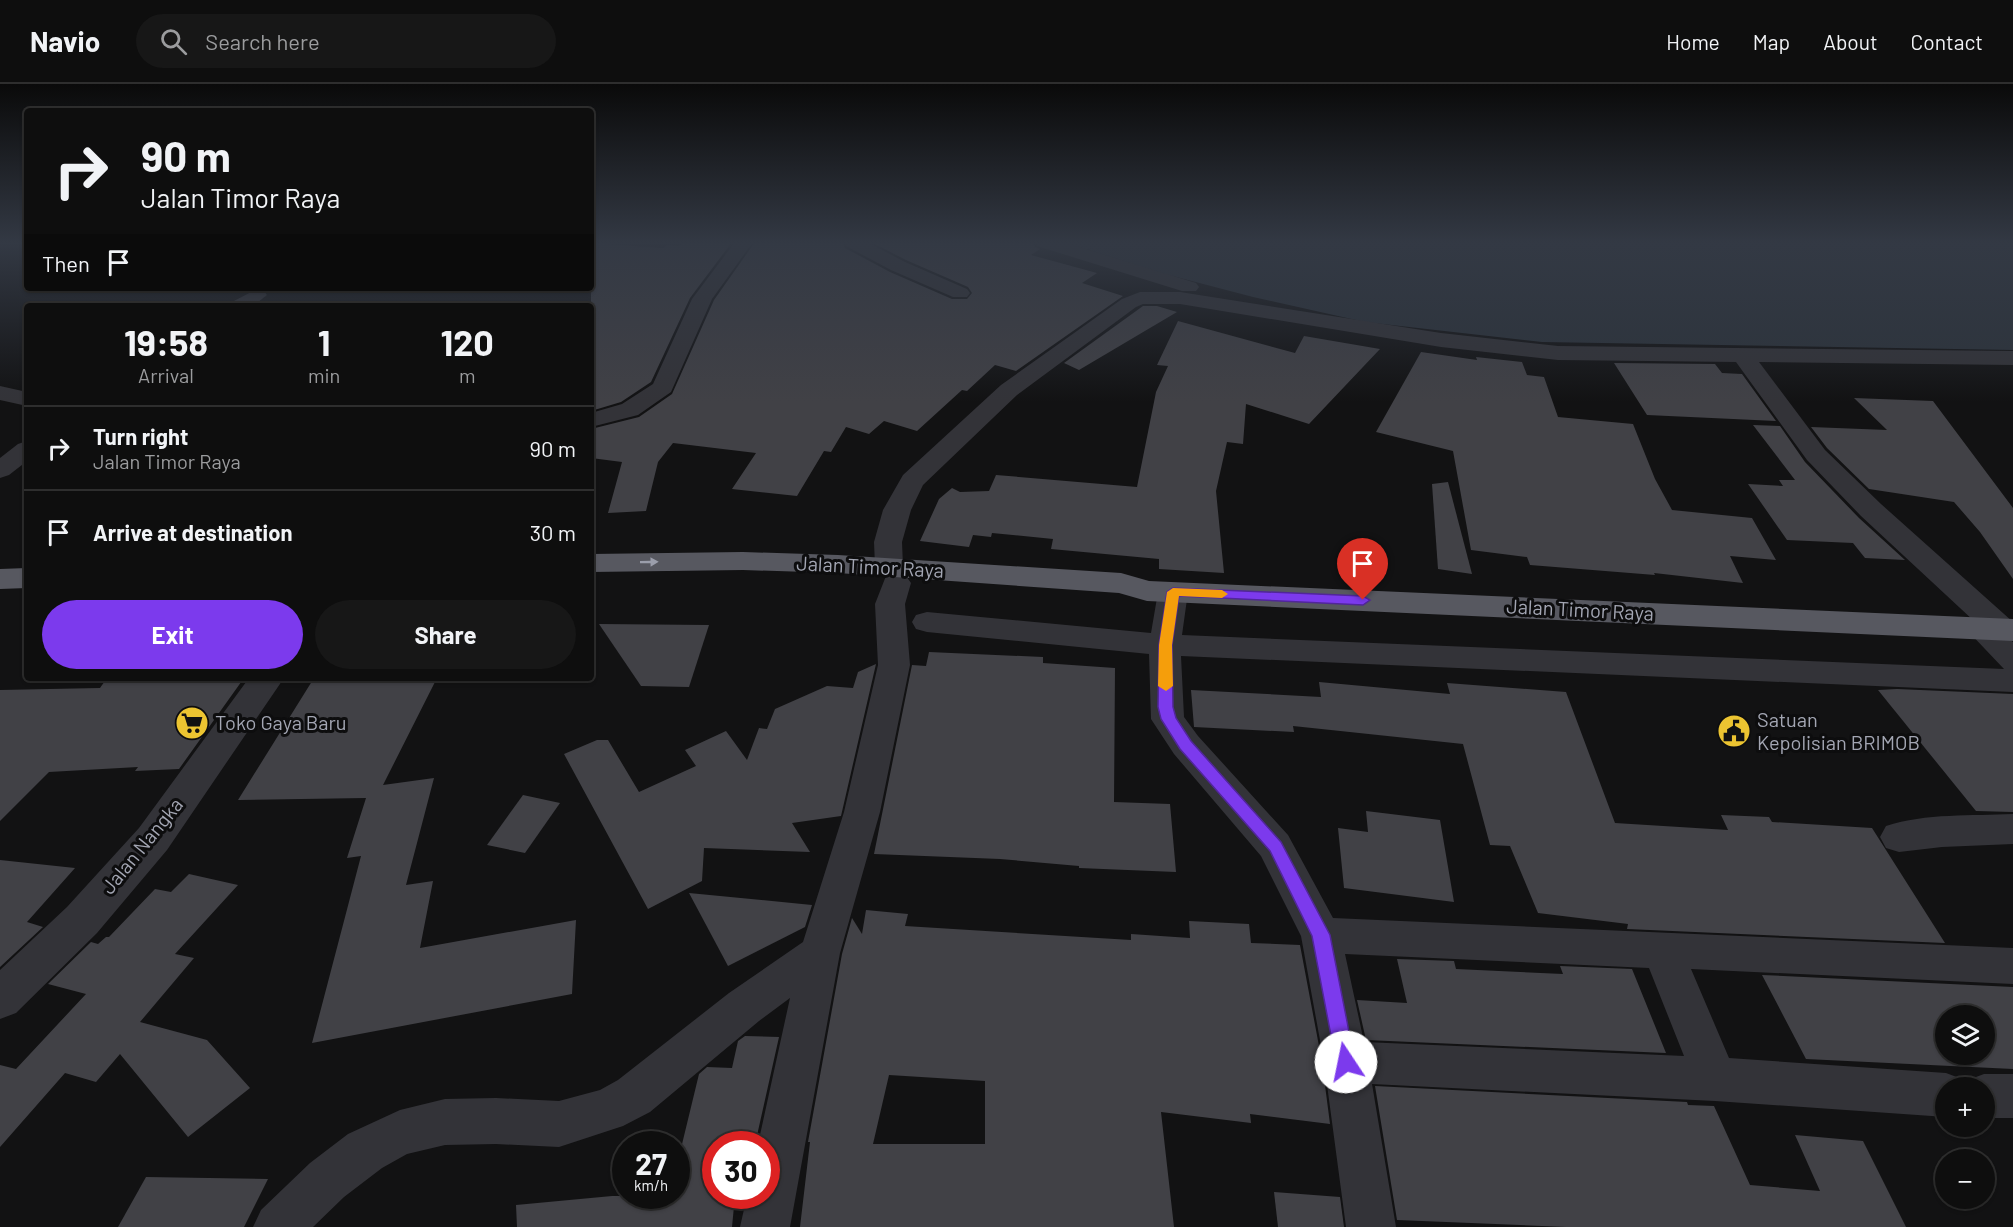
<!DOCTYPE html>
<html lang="en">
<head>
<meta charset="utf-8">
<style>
  :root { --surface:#0e0e0e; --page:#171717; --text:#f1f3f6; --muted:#9b9c9e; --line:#2e2e2e; --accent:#7c3aed }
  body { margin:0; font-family:Barlow,sans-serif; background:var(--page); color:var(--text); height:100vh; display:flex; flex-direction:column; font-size:22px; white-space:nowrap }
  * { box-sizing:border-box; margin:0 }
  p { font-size:20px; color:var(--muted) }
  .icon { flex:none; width:33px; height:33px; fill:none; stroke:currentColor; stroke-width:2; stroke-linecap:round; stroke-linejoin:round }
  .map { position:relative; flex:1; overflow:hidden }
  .panel { position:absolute; left:24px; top:219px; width:570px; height:378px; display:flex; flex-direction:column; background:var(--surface); border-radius:6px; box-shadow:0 2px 4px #0004,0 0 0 2px var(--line) }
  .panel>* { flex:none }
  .banner { position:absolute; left:24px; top:24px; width:570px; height:183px; border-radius:6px; box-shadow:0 2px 4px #0004,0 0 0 2px var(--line); background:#0e0e0e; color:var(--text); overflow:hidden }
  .fabs { position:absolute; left:1935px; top:921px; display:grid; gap:12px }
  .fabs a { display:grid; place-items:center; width:60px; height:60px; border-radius:50%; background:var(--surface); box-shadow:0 2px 4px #0004,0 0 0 2px var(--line); font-size:30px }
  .speed { position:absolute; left:612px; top:1047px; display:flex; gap:12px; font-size:30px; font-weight:700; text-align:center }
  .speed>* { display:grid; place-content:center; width:78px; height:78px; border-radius:50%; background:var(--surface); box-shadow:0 2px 4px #0004,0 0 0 2px var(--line); line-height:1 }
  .speed small { font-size:15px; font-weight:400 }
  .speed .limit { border:9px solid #d22; background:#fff; color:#111 }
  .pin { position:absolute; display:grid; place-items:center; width:51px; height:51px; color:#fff; margin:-62px -26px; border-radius:50% 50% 50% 0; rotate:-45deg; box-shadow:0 0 6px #0007 }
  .pin .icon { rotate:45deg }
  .me { position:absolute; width:66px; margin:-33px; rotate:349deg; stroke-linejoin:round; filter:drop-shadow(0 0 4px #0008) }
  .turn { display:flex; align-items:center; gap:21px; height:126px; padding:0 18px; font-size:27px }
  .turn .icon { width:78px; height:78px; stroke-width:2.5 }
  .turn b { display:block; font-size:42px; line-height:51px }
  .then { display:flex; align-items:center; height:57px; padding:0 18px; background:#0003; gap:12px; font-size:22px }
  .eta { display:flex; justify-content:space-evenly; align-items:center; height:102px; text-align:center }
  .eta b { font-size:36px; font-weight:700; line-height:42px }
  .button { display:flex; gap:12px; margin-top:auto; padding:12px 18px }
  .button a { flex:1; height:69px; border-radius:36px; background:var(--accent); color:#fff; font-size:24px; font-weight:700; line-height:69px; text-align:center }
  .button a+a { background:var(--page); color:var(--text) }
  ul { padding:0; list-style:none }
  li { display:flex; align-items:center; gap:18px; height:84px; padding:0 18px; border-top:2px solid var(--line) }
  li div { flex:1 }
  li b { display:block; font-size:22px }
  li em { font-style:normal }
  header { display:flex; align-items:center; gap:36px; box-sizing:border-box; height:84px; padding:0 30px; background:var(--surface); border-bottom:2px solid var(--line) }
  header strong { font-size:28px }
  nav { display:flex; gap:33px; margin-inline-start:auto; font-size:21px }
  .search { width:420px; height:54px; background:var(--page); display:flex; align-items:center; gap:15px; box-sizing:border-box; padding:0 21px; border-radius:33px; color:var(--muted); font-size:22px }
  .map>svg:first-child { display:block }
</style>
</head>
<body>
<header>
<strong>Navio</strong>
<div class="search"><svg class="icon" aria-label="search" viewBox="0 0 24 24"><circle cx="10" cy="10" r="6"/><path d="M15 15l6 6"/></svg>Search here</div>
<nav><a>Home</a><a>Map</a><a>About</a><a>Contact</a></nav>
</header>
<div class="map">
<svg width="2013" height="1143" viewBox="0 0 2013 1143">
  <rect width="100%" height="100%" fill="#121213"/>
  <polygon fill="#2c333b" points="1064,158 2013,158 2013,266 1542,258 1365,238 1253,213 1165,190"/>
  <g fill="#414146" fill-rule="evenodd">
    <polygon points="683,158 732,158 690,214 651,298 621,318 591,327 591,159 663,164 667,161 679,162"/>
    <polygon points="755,158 842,158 845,164 890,188 952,215 967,215 972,209 968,203 906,176 871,158 1033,158 1035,163 1040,165 1031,171 1097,189 1082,199 1123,212 1016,287 995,281 967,307 962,306 917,347 884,337 869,350 846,343 831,368 824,367 797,412 732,405 756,369 673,359 658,378 646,427 608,429 622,378 591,374 591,345 639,333 672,310 714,216"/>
    <polygon points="1143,222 1157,222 1177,228 1079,286 1064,279"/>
    <polygon points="1178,237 1295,269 1304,252 1380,265 1309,340 1246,320 1243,360 1227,358 1216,407 1224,489 1159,485 1159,475 1051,465 1053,455 992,449 991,453 973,451 969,463 920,457 939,415 952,404 960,408 989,407 996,391 1137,403 1156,308 1168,282 1157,281"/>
    <polygon points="1421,268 1477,276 1476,273 1522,278 1527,291 1544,293 1558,333 1633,340 1655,395 1672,426 1752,434 1776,476 1730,472 1743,499 1654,489 1655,491 1530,481 1527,473 1471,466 1453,367 1376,348"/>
    <polygon points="1614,279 1715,280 1722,289 1742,290 1776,337 1647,331"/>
    <polygon points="1854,314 1933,317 2013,424 2013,495 1980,448 1954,418 1869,405 1827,364 1811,343 1887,346"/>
    <polygon points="1753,341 1780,342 1805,378 1859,434 1905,476 1865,474 1853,459 1787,456 1748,400 1783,402 1779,396 1795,396"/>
    <polygon points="1448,398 1472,490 1438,485 1432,400"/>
    <polygon points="599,540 709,541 689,603 641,602"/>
    <polygon points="929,568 1043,573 1043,579 1115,584 1114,718 1170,720 1176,788 1079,784 1079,782 1000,775 874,770 912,581 926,582"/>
    <polygon points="876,580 841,732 792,739 810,768 704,764 702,797 648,825 564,670 597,656 608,656 639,708 696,682 685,666 726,647 747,676 759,644 767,645 775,625 827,602 853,604 858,588"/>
    <polygon points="107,594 244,594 179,685 135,687 138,683 49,688 0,737 0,606 100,604"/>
    <polygon points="314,594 437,594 383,701 434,694 406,801 433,797 420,864 576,836 572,910 312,959 361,772 347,774 366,714 238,716"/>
    <polygon points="1319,598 1450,610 1447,599 1566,608 1615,739 1728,746 1721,731 1769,733 1772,738 1872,744 1945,859 1627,845 1628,840 1538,829 1510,762 1490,761 1463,660 1293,642 1294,648 1194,643 1191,606 1321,613"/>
    <polygon points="1897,605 2013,610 2013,728 1976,727 1878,606"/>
    <polygon points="523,711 560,719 525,769 487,761"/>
    <polygon points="1366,727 1440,736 1454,818 1344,804 1338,744 1368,748"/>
    <polygon points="0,776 75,784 27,838 43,843 0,883"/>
    <polygon points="189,790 238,801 175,870 194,874 140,938 207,956 250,1004 188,1053 120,970 96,998 65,989 0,1063 0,981 16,985 86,910 48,900 91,858 98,860 106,853 109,853 155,805 171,808"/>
    <polygon points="689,809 812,821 805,843 728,882"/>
    <path d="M866,826L908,830L905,842L1131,856V850L1190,854L1189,837L1249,840L1251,859L1300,861L1322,978L1330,1040L1250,1030L1251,1039L1161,1028L1174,1143H800L810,1058H808L842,870L852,834L862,850ZM889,991L985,997V1060H873Z"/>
    <polygon points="1397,875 1454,877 1456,885 1563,890 1560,882 1632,885 1666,969 1366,956 1357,916 1407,919"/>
    <path d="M1762,891L2013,903V985L1806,975ZM1946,932H1984V970H1946Z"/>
    <polygon points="745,952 779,953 756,1056 741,1056 740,1060 716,1060 716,1112 735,1112 732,1143 517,1143 516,1121 612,1112 676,1112 676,1085 699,990 707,983 732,984 738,957"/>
    <polygon points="1375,1002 1687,1018 1688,1021 1714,1022 1750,1101 1820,1107 1795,1051 1863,1057 1906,1143 1566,1143 1397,1136"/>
    <polygon points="146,1093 268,1095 244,1143 118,1143"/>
    <polygon points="1274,1108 1340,1113 1344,1143 1278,1143"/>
  </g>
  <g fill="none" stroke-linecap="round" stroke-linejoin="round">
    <g fill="#333338" fill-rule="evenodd">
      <polygon points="735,158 753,158 712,215 671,308 638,331 591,343 591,329 622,320 653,300 692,215"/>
      <polygon points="844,158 867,158 905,178 967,205 970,209 967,213 953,213 891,186 846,162"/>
      <polygon points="1035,158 1063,158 1196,199 1199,203 1196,207 1182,207 1037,162"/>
      <polygon points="257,205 264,207 267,211 253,222 229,222 232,218"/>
      <path d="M1140,208H1180L1441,249L1558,262L2013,267V281L1759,278L1825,366L1881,420L2013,538V553L2009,555L2013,558V608L1181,572L1184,633L1198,652L1288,751L1333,834L2013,864V900L1691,885L1729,974L1946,989L1962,995L1965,1003L1968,996L1984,990H2013V1034H1984V1004H1946V1033L1715,1017L1372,1000L1396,1143H1346L1324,978L1301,852L1261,772L1174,670L1151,635L1149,570L927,548L916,545L912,538L916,531L927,528L1151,549L1158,508L1163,501L1173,499L1183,501L1188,508L1182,551L2004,585L1966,545L1970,538L1974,537L1861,432L1807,376L1736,278L1558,276L1441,263L1180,220H1143L1136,223L1017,311L923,401L911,426L902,458L903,482L899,488L889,491L879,488L875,482L874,458L883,426L903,391L1001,301L1122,215ZM1345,870L1649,884L1684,972L1364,958Z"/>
      <polygon points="0,302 27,308 27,322 0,316"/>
      <polygon points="27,357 27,377 9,391 0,394 0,374 18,360"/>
      <polygon points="896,490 906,492 911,499 905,520 910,581 880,728 840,869 790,1143 740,1143 747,1112 766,1112 766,1060 758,1060 790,914 759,937 650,1028 623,1042 559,1063 496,1060 445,1061 407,1070 382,1084 344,1113 313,1143 253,1143 261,1126 310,1079 348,1050 400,1026 445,1015 496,1014 559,1017 600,1006 618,996 729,909 803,858 844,728 878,581 875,520 886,492"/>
      <path d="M2013,730V760L1942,763L1899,768L1886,764L1880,753L1886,742C1926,729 1972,732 2013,730Z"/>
    </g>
    <polygon fill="#333338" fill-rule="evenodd" points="249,594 284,594 167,766 97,849 16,929 0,935 0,886 67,823 139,744"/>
    <g fill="#575860" fill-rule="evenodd">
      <polygon points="743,468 838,471 1121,489 1149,497 2013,535 2013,557 1147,517 1119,509 838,489 743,486 591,488 591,470"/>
      <polygon points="27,484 27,504 0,505 0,485"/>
    </g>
  </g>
  <defs><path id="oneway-solid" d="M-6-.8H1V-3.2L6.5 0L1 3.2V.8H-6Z" transform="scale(1.5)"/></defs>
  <use fill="#9b9eab" href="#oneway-solid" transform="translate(649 478) rotate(-1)"/>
  <linearGradient id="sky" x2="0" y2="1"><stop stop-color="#0a0a0a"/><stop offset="0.5" stop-color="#333944"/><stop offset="1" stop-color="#333944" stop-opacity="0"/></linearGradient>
  <rect width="2013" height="318" fill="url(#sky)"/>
  <polygon fill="#7c3aed" stroke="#51269a" stroke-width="1.5" points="1173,504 1363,512 1370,516 1363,521 1179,512 1172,561 1173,623 1176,634 1191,657 1281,758 1330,851 1355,978 1353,985 1346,988 1339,985 1336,978 1312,852 1270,767 1180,665 1161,635 1158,623 1159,561 1167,508"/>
  <polygon fill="#f59e0b" points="1173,504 1222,506 1228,510 1222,514 1179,512 1172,561 1173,602 1166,607 1158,602 1159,561 1167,508"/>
  <defs>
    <g id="supermarket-disc" transform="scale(1.725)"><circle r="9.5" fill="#ecc431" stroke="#0d0d0e"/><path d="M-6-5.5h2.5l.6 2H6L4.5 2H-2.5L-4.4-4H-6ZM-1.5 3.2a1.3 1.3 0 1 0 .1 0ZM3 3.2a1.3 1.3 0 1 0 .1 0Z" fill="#111"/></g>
    <g id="civic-disc" transform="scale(1.725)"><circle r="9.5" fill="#ecc431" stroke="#0d0d0e"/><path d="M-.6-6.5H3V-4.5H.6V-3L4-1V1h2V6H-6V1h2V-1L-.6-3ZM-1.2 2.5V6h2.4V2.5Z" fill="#111"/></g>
  </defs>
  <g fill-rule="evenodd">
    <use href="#supermarket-disc" x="192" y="639"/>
    <use href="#civic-disc" x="1734" y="647"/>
  </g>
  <g text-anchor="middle" stroke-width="6" stroke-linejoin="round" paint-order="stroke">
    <g font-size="20" fill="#a3a6b3" stroke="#0d0d0e">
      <text transform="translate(870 483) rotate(3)" y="7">Jalan Timor Raya</text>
      <text transform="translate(1580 526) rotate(3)" y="7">Jalan Timor Raya</text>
      <text transform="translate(142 762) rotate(-51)" y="7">Jalan Nangka</text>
    </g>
    <g font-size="20" fill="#a3a6b3" stroke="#0d0d0e" text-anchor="start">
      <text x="1757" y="643">Satuan<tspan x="1757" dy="23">Kepolisian BRIMOB</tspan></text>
      <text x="215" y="646">Toko Gaya Baru</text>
    </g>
  </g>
</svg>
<div class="fabs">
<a><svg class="icon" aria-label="layers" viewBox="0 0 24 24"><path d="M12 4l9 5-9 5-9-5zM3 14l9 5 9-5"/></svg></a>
<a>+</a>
<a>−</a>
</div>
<div class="speed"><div>27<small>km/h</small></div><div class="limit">30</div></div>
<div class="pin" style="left:1363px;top:516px;background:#d93025"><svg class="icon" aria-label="arrive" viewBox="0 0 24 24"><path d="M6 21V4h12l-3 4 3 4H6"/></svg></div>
<svg class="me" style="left:1346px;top:978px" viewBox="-20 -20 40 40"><circle r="19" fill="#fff"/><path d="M0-13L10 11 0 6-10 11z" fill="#7c3aed"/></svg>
<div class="banner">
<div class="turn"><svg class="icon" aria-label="right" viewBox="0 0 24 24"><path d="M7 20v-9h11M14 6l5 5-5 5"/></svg><div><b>90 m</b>Jalan Timor Raya</div></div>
<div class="then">Then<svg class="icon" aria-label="arrive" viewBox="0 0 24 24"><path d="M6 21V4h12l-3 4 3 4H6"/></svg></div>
</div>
<section class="panel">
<div class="eta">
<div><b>19:58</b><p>Arrival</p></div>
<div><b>1</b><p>min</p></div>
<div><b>120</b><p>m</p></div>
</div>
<ul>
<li><svg class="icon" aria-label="right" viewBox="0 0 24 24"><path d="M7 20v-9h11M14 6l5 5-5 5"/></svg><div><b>Turn right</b><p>Jalan Timor Raya</p></div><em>90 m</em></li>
<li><svg class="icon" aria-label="arrive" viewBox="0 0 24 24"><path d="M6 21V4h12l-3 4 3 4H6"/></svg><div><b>Arrive at destination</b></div><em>30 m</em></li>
</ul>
<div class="button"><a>Exit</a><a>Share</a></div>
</section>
</div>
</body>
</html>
